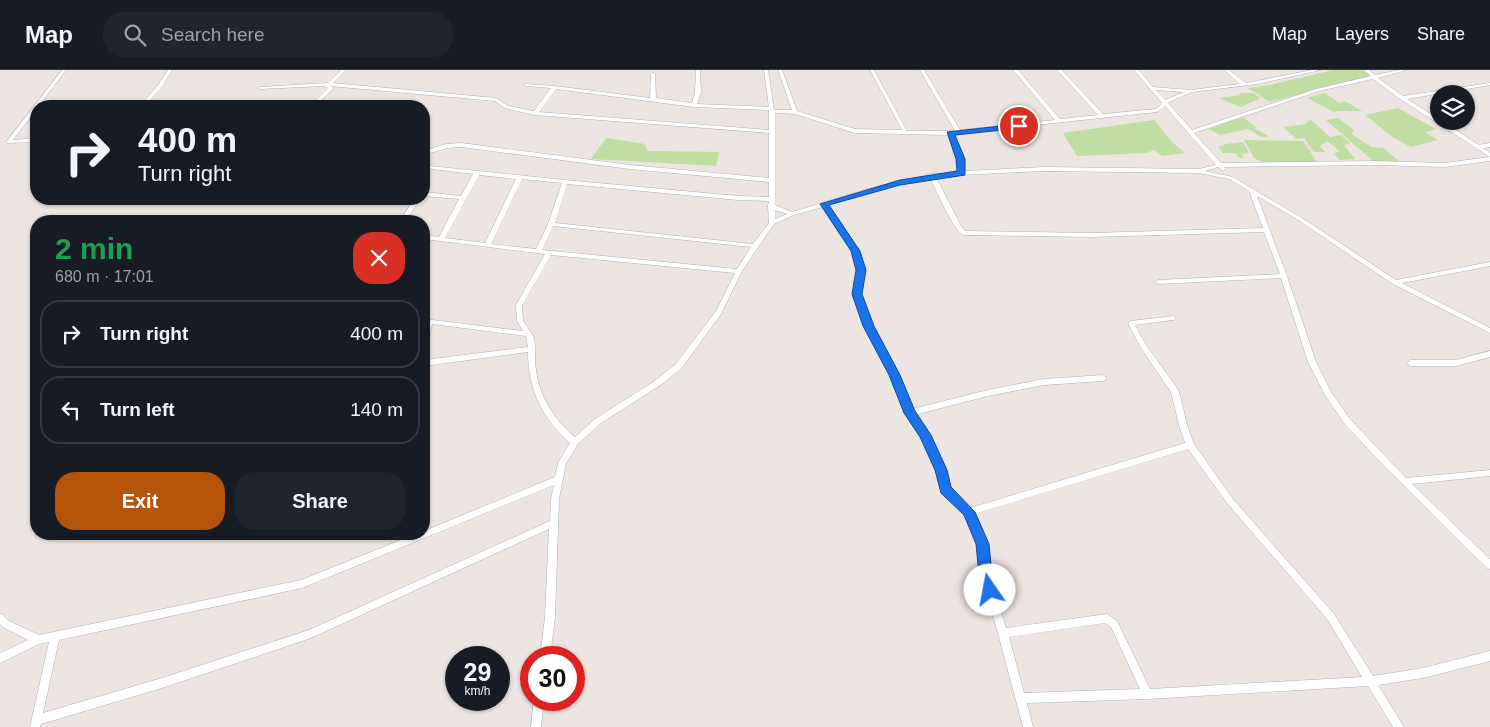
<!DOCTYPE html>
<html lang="en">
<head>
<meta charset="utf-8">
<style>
  :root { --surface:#171b24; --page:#20242c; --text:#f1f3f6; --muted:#9ea1a6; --line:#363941; --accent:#b45309 }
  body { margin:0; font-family:Arial,sans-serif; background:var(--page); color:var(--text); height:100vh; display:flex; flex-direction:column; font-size:19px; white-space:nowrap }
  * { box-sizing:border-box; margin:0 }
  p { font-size:16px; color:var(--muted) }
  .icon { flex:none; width:28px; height:28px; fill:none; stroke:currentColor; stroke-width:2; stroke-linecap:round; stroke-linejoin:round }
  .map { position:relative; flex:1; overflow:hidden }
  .panel { position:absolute; left:30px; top:145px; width:400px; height:325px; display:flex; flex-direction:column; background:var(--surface); border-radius:20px; box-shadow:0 1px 4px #0004 }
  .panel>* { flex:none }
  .top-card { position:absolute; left:30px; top:30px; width:400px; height:105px; border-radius:20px; box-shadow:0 1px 4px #0004; background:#171b24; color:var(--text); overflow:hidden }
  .fabs { position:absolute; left:1430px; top:15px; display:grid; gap:10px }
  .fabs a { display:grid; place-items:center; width:45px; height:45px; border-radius:50%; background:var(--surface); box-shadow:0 1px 4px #0004; font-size:25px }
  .speed { position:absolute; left:445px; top:576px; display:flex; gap:10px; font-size:25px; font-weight:700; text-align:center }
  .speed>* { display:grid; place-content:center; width:65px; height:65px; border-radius:50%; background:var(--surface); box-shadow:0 1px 4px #0004; line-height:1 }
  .speed small { font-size:12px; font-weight:400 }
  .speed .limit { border:8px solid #d22; background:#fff; color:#111 }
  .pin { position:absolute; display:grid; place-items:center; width:42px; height:42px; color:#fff; margin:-21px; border:2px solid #fff; border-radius:50%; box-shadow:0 1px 5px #0007 }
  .me { position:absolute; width:55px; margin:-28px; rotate:348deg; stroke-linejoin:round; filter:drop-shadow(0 0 4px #0008) }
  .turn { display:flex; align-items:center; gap:18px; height:105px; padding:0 25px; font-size:22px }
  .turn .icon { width:65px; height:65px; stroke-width:2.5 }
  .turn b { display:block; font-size:35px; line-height:42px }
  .round { display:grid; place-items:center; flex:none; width:52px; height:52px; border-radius:20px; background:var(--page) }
  .headline { display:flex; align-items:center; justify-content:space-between; height:85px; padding:0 25px }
  h1 { font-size:30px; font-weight:800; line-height:38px; color:#1e9e55 }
  .button { display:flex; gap:10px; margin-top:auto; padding:10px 25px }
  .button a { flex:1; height:58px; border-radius:20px; background:var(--accent); color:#fff; font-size:20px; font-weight:800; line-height:58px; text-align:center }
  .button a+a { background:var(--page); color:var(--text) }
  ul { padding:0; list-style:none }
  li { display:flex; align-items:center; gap:15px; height:68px; margin:0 10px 8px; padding:0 15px; border:2px solid var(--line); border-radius:20px }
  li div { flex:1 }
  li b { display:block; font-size:19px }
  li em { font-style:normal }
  header { display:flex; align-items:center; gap:30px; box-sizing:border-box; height:70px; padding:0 25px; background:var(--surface); border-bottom:1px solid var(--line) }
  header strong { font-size:24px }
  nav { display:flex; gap:28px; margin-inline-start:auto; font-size:18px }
  .search { width:350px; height:45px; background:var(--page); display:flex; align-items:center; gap:12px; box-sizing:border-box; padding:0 18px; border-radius:20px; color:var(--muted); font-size:19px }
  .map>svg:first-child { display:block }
</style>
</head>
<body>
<header>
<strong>Map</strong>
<div class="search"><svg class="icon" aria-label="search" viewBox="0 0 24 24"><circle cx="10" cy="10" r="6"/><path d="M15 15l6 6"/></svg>Search here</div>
<nav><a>Map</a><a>Layers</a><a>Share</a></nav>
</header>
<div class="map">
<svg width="1490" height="657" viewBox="0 0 1490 657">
  <rect width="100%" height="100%" fill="#ece5e1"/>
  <g fill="#c0dda3">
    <polygon points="1333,0 1363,0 1371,6 1270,32 1248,18 1270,15"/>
    <polygon points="1240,23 1253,23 1261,28 1241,37 1219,28 1241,25"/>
    <path d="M1325,23L1339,33L1345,31L1362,41C1352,42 1340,40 1334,42L1307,28Z"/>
    <polygon points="1398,38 1436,59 1425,62 1438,70 1411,77 1394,68 1365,45"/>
    <polygon points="1243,47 1256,57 1254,58 1270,67 1261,67 1248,59 1220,65 1209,59"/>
    <path d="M1338,48L1355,61L1351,63C1357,69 1364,71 1371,77L1384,78L1400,92L1373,91L1326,50Z"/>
    <polygon points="1310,49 1330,67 1341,65 1350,73 1342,76 1345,76 1355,89 1340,90 1334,84 1340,81 1327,71 1320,76 1325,82 1314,82 1304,68 1296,69 1284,57 1306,54"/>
    <polygon points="1154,50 1173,73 1185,83 1162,86 1154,80 1146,83 1077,86 1063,63"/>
    <polygon points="606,68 645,74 647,81 719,82 716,96 591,89"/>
    <polygon points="1244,70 1303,71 1317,92 1264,93 1254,88"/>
    <polygon points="1243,72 1249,83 1242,84 1244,88 1239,88 1235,83 1223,83 1218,77 1226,74"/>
  </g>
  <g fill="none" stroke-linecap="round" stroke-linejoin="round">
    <g stroke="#adb1b7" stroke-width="1">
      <g id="minor">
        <polygon points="62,0 66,0 39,36 36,36 36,40 13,70 36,68 36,72 7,73 7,71"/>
        <polygon points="168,0 172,0 162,17 145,36 140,36 158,15"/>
        <path d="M341,0H346L333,13L496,28L508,36L534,41L551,18L527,16H525V14L555,16L650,28L651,4L653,3L655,4L656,28L692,33L695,23L696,0H700L701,23L697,34L769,37L764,0H768L774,40H792L778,0H782L797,41L855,59L902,60L870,0H874L907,61H955L920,0H924L960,60L1055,50L1013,0H1018L1060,49L1098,45L1057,0H1062L1103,44L1156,39L1162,33L1134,0H1139L1153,17L1190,20L1240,14L1224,0H1229L1246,13L1312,0H1321L1257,14L1192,22L1171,31L1168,33L1192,60L1316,19L1371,6L1364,0H1369L1375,5L1399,0H1407L1378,8L1403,26L1490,13V15L1407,29L1439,49V51H1442L1479,75L1490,73V77L1483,78L1490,83V87L1400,29L1373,9L1319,21L1194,63L1221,93L1375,91L1445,93L1490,87V91L1445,97L1375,95L1224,97L1226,99L1223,101L1218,97L1205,101L1233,107L1302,148L1396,210L1490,192V196L1402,213L1490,258V263L1393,214L1298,150L1257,126L1287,206L1316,292L1331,322L1350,349L1406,408L1490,400V406L1412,414L1490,489V499L1487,498L1383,395L1344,353L1325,325L1308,292L1281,208L1158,214L1155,212L1158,210L1280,204L1264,162L1091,167L963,165C952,158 937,121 930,108L873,121L828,135L858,181L864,200L860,224L871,256L899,305L912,339L988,320L1044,309L1103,305L1107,308L1103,311L1044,315L988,326L914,345L929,365L945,400L950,418L970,438L1185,373L1179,355L1171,322L1141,278L1128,253L1131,251L1174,246L1175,248L1174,250H1172L1135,255L1146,275L1179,321L1187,355L1194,374L1233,429L1334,544L1373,606L1423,598L1490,581V591L1423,608L1378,615L1404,657H1393L1368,616L1147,629L1027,633L1033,657H1023L998,563L981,505L979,475L966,444L943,422L937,400L922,366L905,343L891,305L865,256L854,224L858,200L852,181L823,137L794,145L774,154L758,177L742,201L721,244L681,299L659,316L601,353L578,374L566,393L559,429L555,547L550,588H540L545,547L549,459L311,568L162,618L41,654L40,657H30L49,572L39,574L0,593V583L28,570L3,557L0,554V544L3,545L9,551L39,565L301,510L416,464H424V461L555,407L558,393L570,373C542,348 528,319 528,282L424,296V290L528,277L526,266L432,254L428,274L424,276V260L425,253H424V249L523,261L517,251L516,235L545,184L424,169V165L439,167L459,129L424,126V122L461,126L473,104L432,99L430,98V96L565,110L738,126L769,127V112L630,99L461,77L447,78L424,85V81L446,74L461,73L630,95L769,108V63L535,45L504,38L495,31L330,16L333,17V19L315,36H310L328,18L325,16L260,19L258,18L260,17L328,13ZM556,19L694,37L769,40V60L539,42ZM1156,20L1184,22L1165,30ZM1165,36L1216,95L1199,99L1043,97L965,101L964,89L953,64L959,65L961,63L1157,42ZM775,43L795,44L855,63L948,65L958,89L959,102L932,104L871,118L792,142L775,135ZM1043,101L1199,103L1229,109L1249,121L1263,158L1091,163L965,161L961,156L936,107L962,105ZM479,105L516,109L485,173L445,168ZM522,109L562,113L548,154L536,179L491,174ZM567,114L738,130L769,131L768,136L769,153L753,174L555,153ZM775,140L787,144L775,149ZM553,156L751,177L737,199L542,180ZM551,185L735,203L716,241L675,295L653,312L595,349L575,367C555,351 539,326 536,300C534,289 536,279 534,268L532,264L523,251L522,235ZM1188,379L1227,433L1328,550L1362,607L1150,619L1117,551L1107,544L1006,558L989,505L987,475L974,444ZM554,415L551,429L550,451L309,560L162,608L43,643L59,570L302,518ZM1105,553L1111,557L1140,619L1024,623L1009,567Z"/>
        <polygon points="414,129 420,129 406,151 400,151"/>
        <polygon points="1490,281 1490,287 1456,296 1411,296 1407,293 1411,290 1456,290"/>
        <polygon points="534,630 544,630 541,657 531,657"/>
      </g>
    </g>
    <use href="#minor" fill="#fff" fill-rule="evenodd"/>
  </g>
  <polygon fill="#1a73e8" stroke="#114b97" points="1019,54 1022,54 1022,58 955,65 965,89 965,105 900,115 829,135 860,181 866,200 862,224 874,256 900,305 915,341 931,365 947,400 951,417 975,442 989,474 992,505 997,520 995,524 990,526 985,524 979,505 976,474 964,445 941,423 935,400 920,367 904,343 889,305 863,256 852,224 856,200 851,181 820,134 900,110 957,101 956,89 947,62"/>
</svg>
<div class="fabs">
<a><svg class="icon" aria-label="layers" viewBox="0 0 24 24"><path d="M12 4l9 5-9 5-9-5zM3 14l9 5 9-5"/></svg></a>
</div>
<div class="speed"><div>29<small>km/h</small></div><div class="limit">30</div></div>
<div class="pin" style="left:1019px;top:56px;background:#d93025"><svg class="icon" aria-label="arrive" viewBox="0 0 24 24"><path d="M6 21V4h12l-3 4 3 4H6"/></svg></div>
<svg class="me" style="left:990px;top:520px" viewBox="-20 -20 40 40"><circle r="19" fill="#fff"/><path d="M0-13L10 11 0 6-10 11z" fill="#1a73e8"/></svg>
<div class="top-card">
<div class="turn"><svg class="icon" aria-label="right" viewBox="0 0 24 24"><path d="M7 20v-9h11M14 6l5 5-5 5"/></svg><div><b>400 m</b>Turn right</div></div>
</div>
<section class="panel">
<div class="headline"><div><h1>2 min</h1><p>680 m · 17:01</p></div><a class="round" style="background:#d93025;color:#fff"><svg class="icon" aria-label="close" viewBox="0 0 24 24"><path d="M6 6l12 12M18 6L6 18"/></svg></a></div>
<ul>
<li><svg class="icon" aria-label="right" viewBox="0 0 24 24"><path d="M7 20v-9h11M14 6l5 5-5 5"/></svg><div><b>Turn right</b></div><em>400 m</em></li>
<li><svg class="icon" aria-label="left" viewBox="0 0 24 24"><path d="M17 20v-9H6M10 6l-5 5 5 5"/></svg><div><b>Turn left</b></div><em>140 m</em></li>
</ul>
<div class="button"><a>Exit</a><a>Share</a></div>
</section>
</div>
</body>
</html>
